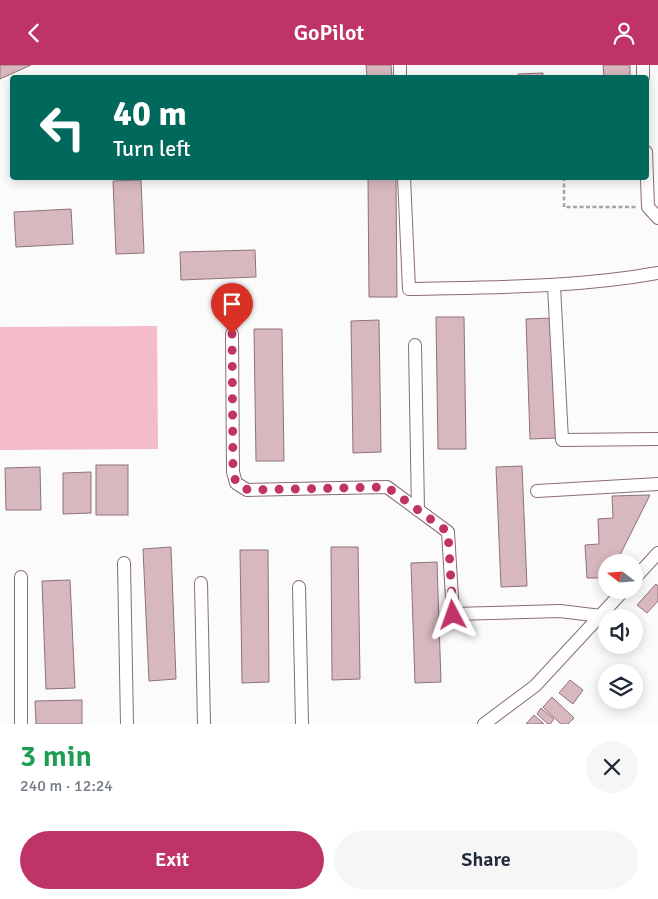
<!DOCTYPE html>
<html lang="en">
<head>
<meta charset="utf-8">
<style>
  :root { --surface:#fff; --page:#f6f6f7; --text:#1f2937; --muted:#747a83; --accent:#c03366 }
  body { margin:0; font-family:Signika,sans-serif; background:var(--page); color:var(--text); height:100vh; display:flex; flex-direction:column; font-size:19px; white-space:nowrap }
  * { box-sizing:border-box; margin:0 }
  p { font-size:16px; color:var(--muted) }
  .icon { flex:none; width:28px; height:28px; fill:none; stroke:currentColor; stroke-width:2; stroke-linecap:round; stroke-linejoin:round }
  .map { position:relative; height:659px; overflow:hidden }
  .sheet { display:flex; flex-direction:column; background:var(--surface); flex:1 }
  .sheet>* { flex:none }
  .guide { position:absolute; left:10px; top:10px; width:639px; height:105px; border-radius:5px; box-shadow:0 2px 12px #0003; background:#00695c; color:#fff; overflow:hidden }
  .needle { width:32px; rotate:287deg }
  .controls { position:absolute; left:598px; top:489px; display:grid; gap:10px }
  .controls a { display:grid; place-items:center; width:45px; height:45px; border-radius:50%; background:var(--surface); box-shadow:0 2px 12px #0003; font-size:25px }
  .pin { position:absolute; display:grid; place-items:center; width:42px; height:42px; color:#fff; margin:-51px -21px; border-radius:50% 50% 50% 0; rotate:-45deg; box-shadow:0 0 5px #0007 }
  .pin .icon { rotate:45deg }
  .me { position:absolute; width:55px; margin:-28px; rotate:356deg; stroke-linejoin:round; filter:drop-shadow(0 0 4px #0008) }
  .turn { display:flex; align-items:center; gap:18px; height:105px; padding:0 20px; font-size:22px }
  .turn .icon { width:65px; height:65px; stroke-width:2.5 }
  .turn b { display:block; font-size:35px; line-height:42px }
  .round { display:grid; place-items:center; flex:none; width:52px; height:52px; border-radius:26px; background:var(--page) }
  .overview { display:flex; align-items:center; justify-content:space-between; height:85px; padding:0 20px }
  h1 { font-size:30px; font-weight:600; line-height:38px; color:#1e9e55 }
  .primary-button { display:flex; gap:10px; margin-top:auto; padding:10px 20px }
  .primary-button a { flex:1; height:58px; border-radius:30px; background:var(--accent); color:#fff; font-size:20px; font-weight:600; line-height:58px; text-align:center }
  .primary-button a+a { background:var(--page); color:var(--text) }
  header { display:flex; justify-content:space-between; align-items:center; height:65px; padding:0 20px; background:var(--accent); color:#fff; font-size:22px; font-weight:600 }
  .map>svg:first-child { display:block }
</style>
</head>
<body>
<header><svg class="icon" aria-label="back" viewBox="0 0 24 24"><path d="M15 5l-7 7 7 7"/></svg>GoPilot<svg class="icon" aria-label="person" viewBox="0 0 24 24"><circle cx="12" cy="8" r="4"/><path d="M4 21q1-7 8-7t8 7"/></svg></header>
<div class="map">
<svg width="658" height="659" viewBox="0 0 658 659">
  <rect width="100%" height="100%" fill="#fbfbfb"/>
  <polygon fill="#f3bcc8" points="157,261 158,384 0,385 0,262"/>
  <g fill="#d7b8be" stroke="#8f7279">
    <polygon points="0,0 31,0 0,14"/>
    <polygon points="366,0 391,0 392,12 367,12"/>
    <polygon points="603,0 630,0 630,12 604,12"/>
    <polygon points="543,8 543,12 518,12 518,9"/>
    <polygon points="368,112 396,112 397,232 369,232"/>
    <polygon points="141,115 144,188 116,189 113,116"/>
    <polygon points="71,144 73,179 16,182 14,147"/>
    <polygon points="255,185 256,212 181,215 180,187"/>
    <polygon points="436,252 464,252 466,384 438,384"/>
    <polygon points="552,253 557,373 530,374 526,254"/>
    <polygon points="379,255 381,387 353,388 351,256"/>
    <polygon points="254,264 282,264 284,396 256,396"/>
    <rect x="96" y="400" width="32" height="50"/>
    <polygon points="522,401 527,521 501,522 496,402"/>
    <polygon points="40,402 41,445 6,445 5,403"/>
    <polygon points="91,407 91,448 63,449 63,408"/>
    <polygon points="650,430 616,498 606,498 606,513 587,513 585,480 599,479 598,454 613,453 612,431"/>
    <polygon points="171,482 176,614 149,616 143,484"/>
    <polygon points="331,482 358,482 360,614 332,615"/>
    <polygon points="240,485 268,485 269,617 242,618"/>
    <polygon points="437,497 441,617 415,618 411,498"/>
    <polygon points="70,515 75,623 46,624 42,516"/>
    <polygon points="656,519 658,521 658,536 647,548 637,540"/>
    <polygon points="570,615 583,625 573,639 559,628"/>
    <polygon points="552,632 574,653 568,659 561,659 543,642"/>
    <polygon points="82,635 82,659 36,659 35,636"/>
    <polygon points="541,643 554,654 550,659 548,659 537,649"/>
    <polygon points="534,650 544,659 526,659"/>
  </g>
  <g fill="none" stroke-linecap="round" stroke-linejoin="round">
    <g stroke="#8a6d73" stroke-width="14">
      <g id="minor">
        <polyline points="400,0 400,12"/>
        <polyline points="643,0 643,12"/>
        <polyline points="646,87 648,142 658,153"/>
        <path d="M404,112L409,224C492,222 576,223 658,208"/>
        <polyline points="554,221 562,375 658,374"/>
        <polyline points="232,269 233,407 236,418 247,425 387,422 448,467 453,549 560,546 601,551"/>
        <polyline points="415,280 418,445"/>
        <polyline points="537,426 658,419"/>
        <polyline points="124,498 127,659"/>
        <polyline points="21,512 21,659"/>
        <polyline points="634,514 658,488"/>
        <polyline points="201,518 204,659"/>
        <polyline points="299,522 302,659"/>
        <polyline points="484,659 535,621 624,525"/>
      </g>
    </g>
    <polyline stroke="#a8a3a4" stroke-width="2.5" stroke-dasharray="4 2.5" stroke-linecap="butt" points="564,112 564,142 637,142"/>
    <use href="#minor" stroke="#fff" stroke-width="12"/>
  </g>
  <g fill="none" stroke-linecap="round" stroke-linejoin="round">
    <polyline stroke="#c03366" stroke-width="9" stroke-dasharray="0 16.2" points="232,269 233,406 236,418 248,425 387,422 448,467 453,550"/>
  </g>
</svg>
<div class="controls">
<a><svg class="needle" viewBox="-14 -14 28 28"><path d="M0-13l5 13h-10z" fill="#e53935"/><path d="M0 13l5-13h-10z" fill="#747a83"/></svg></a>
<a><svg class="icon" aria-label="sound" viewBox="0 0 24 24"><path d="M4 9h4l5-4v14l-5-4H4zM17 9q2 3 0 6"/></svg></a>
<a><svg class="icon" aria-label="layers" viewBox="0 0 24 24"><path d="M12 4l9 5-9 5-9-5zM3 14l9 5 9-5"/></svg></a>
</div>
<div class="pin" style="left:232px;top:269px;background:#d93025"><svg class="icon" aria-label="arrive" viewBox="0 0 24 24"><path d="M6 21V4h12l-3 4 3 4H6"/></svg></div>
<svg class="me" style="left:453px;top:550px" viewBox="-20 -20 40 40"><path d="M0-17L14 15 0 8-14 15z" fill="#c03366" stroke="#fff" stroke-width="4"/></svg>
<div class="guide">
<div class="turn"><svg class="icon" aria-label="left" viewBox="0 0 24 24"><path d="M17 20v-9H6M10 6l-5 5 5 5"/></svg><div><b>40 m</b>Turn left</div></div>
</div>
</div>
<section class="sheet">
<div class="overview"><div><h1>3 min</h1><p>240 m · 12:24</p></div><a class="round"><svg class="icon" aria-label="close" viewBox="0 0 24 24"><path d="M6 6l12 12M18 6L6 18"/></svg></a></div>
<div class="primary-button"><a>Exit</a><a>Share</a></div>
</section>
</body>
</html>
